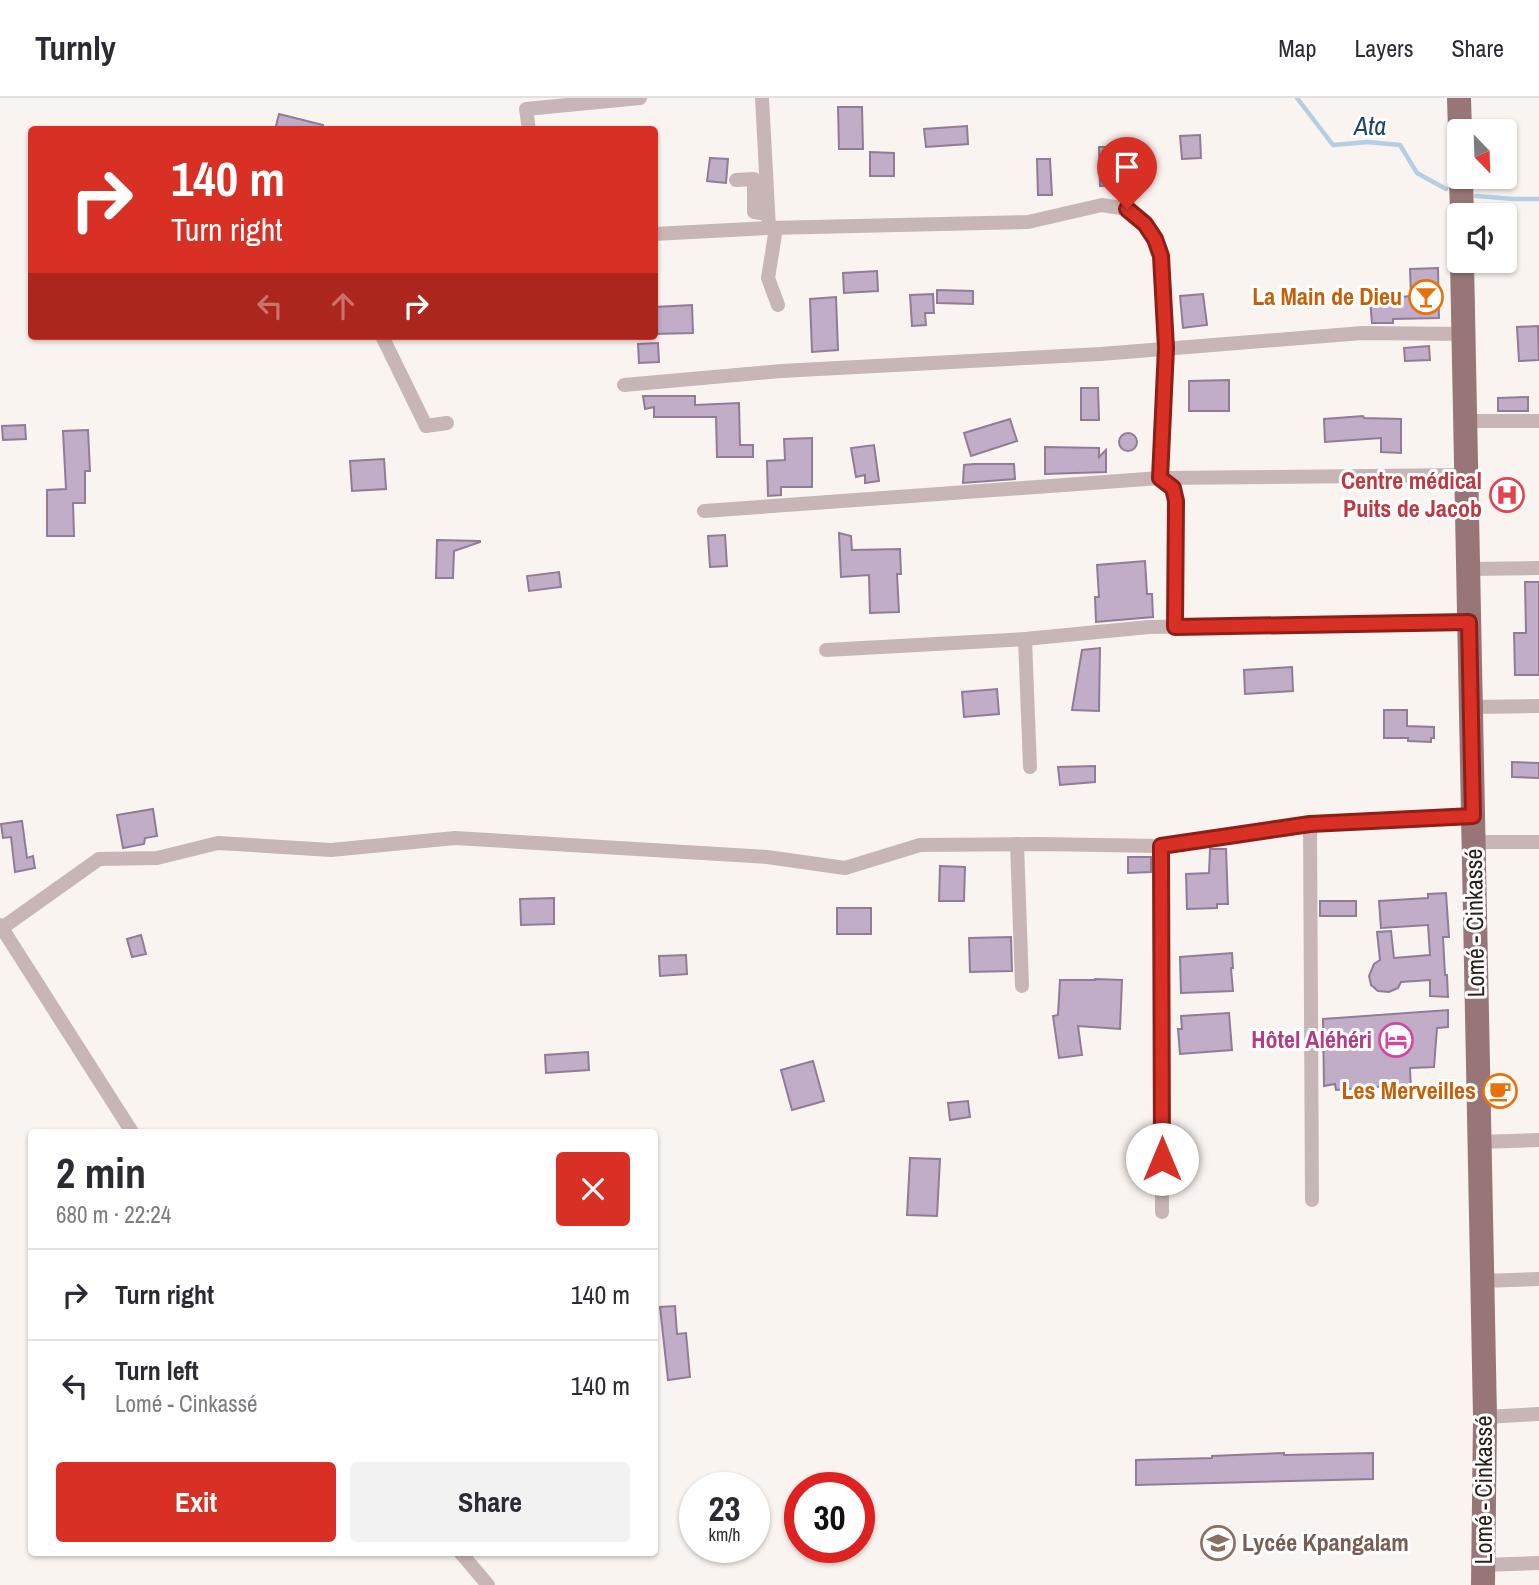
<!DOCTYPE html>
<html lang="en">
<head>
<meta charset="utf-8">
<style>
  :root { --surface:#fff; --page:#f2f2f3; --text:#2b2b33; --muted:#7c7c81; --line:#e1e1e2; --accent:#d93025 }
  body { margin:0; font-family:"Archivo Narrow",sans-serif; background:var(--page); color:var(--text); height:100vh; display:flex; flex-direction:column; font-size:26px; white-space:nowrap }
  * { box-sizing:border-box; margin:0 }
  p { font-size:23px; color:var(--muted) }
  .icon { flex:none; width:38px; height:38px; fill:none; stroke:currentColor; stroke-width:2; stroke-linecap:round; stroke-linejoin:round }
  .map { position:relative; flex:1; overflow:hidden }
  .details { position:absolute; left:28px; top:1031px; width:630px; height:427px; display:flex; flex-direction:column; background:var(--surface); border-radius:7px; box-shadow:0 2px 5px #0004 }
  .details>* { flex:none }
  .hud { position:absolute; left:28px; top:28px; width:630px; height:214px; border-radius:7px; box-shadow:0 2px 5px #0004; background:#d93025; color:#fff; overflow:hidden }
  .needle { width:46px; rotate:157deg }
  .controls { position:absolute; left:1447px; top:21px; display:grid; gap:14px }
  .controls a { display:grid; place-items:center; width:70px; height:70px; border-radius:7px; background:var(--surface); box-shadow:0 2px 5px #0004; font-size:35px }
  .speed { position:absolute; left:679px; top:1374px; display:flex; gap:14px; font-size:35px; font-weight:700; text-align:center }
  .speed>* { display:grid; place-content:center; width:91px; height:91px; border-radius:50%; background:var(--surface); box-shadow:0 2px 5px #0004; line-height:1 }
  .speed small { font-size:18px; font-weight:400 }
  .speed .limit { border:10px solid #d22; background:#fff; color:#111 }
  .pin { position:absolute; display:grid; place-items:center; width:60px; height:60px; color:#fff; margin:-72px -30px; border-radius:50% 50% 50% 0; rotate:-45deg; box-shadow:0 0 7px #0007 }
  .pin .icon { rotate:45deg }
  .me { position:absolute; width:77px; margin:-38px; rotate:0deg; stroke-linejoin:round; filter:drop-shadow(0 0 5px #0008) }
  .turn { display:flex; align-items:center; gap:24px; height:147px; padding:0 28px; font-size:32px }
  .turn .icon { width:91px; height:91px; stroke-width:2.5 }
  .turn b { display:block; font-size:49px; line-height:60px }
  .lanes { display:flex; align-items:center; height:66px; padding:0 28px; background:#0003; justify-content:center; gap:35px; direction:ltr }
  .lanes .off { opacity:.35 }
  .round { display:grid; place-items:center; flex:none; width:74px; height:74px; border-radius:7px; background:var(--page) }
  .head { display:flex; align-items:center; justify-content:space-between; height:119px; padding:0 28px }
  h1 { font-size:42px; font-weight:700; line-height:52px }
  .action { display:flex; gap:14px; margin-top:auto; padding:14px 28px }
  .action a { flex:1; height:80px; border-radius:7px; background:var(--accent); color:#fff; font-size:28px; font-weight:700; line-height:80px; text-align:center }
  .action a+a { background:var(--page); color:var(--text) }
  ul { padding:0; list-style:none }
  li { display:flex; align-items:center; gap:21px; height:91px; padding:0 28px; border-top:2px solid var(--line) }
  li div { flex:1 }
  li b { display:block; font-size:26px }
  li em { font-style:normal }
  header { display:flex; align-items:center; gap:42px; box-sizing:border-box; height:98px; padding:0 35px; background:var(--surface); border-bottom:2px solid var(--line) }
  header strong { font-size:33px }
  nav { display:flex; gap:38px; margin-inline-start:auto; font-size:24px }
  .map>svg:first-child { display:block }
</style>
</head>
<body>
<header>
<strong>Turnly</strong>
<nav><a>Map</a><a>Layers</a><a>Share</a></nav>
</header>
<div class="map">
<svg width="1539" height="1487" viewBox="0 0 1539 1487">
  <rect width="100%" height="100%" fill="#faf4f0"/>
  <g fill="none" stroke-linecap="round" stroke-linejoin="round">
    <g stroke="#b4cee4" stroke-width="4.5">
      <polyline points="1297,0 1333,47 1368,44 1400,47 1417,75 1446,91"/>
      <polyline points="1476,98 1514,101 1539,101"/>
    </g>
  </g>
  <g fill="#c2adc8" stroke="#907c96" stroke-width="2">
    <polygon points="838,9 862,9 863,51 839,51"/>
    <polygon points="279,16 323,27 322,32 275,32"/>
    <polygon points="967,28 968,46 926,49 924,31"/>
    <polygon points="1200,37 1201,60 1182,61 1180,38"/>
    <polygon points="1099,49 1121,49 1122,87 1100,88"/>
    <polygon points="870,54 894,55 894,78 870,78"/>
    <polygon points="710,60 728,61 726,85 707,83"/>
    <polygon points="1037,61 1050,61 1052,97 1038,97"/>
    <polygon points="1438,170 1439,220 1393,221 1393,225 1372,225 1370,202 1411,198 1410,171"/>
    <polygon points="877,173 878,193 844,195 843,175"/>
    <polygon points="937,192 973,193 973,206 937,205"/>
    <polygon points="933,196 934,215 925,215 926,227 912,228 910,197"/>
    <polygon points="1203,196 1207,227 1183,230 1180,198"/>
    <polygon points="836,199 838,252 812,254 810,201"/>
    <polygon points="692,207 693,235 654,236 654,209"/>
    <polygon points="1538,228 1539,262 1519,263 1517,229"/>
    <polygon points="658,245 659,264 639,265 638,246"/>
    <polygon points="1429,248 1430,262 1405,263 1404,250"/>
    <polygon points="1229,282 1229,313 1189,313 1189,283"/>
    <polygon points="1081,290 1098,290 1099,322 1081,322"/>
    <polygon points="643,298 695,298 695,307 739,305 740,347 753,347 753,359 717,359 716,319 654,319 654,309 645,311"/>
    <polygon points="1528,299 1528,313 1498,313 1498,300"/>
    <polygon points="1363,318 1364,320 1401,321 1401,355 1381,354 1381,340 1325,344 1324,321"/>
    <polygon points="1010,321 1017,343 971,358 964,335"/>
    <polygon points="25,327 26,341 3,342 2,328"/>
    <polygon points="88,332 90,373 85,373 85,405 73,405 74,438 47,438 47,392 66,391 63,333"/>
    <circle cx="1128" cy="344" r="9"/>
    <polygon points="812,340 812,389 781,389 781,397 768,398 767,363 785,362 784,341"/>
    <polygon points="874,347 879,383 865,385 865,377 856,379 851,350"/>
    <polygon points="1045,349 1099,350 1099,359 1106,352 1106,374 1045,376"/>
    <polygon points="384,361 386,391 352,393 350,363"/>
    <polygon points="974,366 1014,366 1015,381 963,385 964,367"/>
    <polygon points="839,435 851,438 852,452 900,451 901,476 897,476 899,514 870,515 869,477 841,479"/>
    <polygon points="725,437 727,468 710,469 708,438"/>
    <polygon points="437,442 480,443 480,444 454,453 453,480 436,480"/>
    <polygon points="1145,463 1147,496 1152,496 1153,519 1096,524 1095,499 1099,499 1097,467"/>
    <polygon points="559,474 561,489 529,493 527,478"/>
    <polygon points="1525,484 1539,484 1539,577 1515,577 1514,535 1526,535"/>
    <polygon points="1100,550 1099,613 1072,612 1082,552"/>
    <polygon points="1292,569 1293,593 1245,596 1244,572"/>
    <polygon points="997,591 999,616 964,619 962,594"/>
    <polygon points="1384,612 1407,612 1407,628 1434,629 1434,640 1431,640 1431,644 1408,643 1408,640 1384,640"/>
    <polygon points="1512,664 1539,665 1539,680 1512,679"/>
    <polygon points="1095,668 1095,684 1060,687 1058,669"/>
    <polygon points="153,711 157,738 145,740 144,746 123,750 117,717"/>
    <polygon points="22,723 27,760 33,758 35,770 15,774 11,739 3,740 1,726"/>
    <polygon points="1210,751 1226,751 1228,806 1217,806 1217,810 1187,811 1186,776 1209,775"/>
    <polygon points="1128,759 1151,759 1151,774 1128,775"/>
    <polygon points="940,768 965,769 964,803 939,803"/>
    <polygon points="1446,795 1449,839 1443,839 1445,877 1447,877 1448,899 1430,898 1430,882 1401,884 1398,890 1389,894 1378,893 1371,887 1369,878 1374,866 1380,862 1377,834 1391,833 1394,860 1430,857 1428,827 1381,830 1379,803 1428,800 1428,796"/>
    <polygon points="554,800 554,826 521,827 520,801"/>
    <rect x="1320" y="803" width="36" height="15"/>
    <rect x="837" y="810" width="34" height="26"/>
    <polygon points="141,837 146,856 132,859 127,841"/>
    <polygon points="1011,839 1012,873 970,874 969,840"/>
    <polygon points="1232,855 1233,870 1231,870 1233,893 1181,895 1180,859"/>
    <polygon points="686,857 687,876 660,878 659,858"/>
    <polygon points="1095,881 1122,882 1120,931 1078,928 1082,957 1059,960 1053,918 1058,917 1060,882 1095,882"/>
    <polygon points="1448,912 1448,929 1437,930 1434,969 1410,970 1411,993 1389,995 1388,988 1336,992 1335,986 1324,988 1323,921"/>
    <polygon points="1229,915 1232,952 1180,956 1178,931 1182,931 1181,918"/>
    <polygon points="588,954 589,972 546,975 545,957"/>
    <polygon points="813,963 824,1003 792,1012 781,972"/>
    <polygon points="968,1003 970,1019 950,1022 948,1005"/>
    <polygon points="910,1060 940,1061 937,1118 907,1117"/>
    <polygon points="675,1208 677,1236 686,1235 690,1279 668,1282 660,1209"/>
    <polygon points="1284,1355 1284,1357 1373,1355 1373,1381 1136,1387 1136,1362 1212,1360 1212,1358"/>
  </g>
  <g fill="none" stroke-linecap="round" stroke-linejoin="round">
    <polyline stroke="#c8b6b7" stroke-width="7" points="1162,381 1173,390 1176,403 1175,528"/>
    <g stroke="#c8b6b7" stroke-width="14">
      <polyline points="762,0 769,130"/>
      <polyline points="529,32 526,11 640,0"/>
      <polyline points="736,82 754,81 754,114 768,116"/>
      <polyline points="776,130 768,180 778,207"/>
      <polyline points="654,136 769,130 1028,124 1102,107 1127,111 1145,126 1155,141 1161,158 1166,250 1160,380"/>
      <polyline points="382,238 426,328 447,325"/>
      <polyline points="624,287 781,273 1101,256 1362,235 1464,236"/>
      <polyline points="1466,323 1539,323"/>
      <polyline points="704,413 1160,380 1467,377"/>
      <polyline points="1468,471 1539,470"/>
      <polyline points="1025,541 1030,669"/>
      <polyline points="826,552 1025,541 1149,529 1469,524"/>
      <polyline points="1471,609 1539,608"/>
      <polyline points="1310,726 1312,1102"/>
      <polyline points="1474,744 1539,744"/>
      <polyline points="1017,746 1022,888"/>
      <polyline points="1161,748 1162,1114"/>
      <polyline points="0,827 132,1034"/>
      <polyline points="2,830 99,761 157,760 218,745 331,752 455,740 767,759 845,770 920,747 1038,746 1161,748 1310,726 1473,718"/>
      <polyline points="1479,1044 1539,1042"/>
      <polyline points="1481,1183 1539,1181"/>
      <polyline points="1485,1319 1539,1316"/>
      <polyline points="460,1454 488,1487"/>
      <polyline points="1483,1467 1539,1465"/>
    </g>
    <g stroke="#987678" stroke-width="24">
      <polyline points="1459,0 1460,33"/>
      <polyline points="1461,79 1462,117"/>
      <polyline points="1462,163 1485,1319 1483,1487"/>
    </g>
  </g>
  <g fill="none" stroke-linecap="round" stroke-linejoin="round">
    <g stroke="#8d1f18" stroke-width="18">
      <polyline id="route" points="1127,111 1145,126 1155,141 1161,158 1166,250 1160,380 1173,390 1176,403 1175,529 1469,524 1473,718 1310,726 1161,748 1162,1061"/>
    </g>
    <use href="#route" stroke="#d93025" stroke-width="12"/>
  </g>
  <defs>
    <g id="bar-ring" transform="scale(1.75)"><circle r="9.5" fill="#fff" stroke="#e8710a" stroke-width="1.5"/><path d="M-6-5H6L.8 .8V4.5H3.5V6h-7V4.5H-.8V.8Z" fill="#e8710a"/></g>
    <g id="hospital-ring" transform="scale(1.75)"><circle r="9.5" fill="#fff" stroke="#e0444e" stroke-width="1.5"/><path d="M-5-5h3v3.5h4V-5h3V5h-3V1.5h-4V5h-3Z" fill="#e0444e"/></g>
    <g id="hotel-ring" transform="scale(1.75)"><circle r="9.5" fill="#fff" stroke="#d1479c" stroke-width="1.5"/><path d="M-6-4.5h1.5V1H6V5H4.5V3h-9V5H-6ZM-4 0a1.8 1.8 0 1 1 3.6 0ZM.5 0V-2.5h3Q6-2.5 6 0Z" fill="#d1479c"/></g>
    <g id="cafe-ring" transform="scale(1.75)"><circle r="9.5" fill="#fff" stroke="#e8710a" stroke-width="1.5"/><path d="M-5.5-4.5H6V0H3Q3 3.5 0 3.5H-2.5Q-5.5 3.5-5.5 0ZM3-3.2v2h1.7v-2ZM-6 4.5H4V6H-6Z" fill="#e8710a"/></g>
    <g id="school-ring" transform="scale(1.75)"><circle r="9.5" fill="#fff" stroke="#8d6e63" stroke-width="1.5"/><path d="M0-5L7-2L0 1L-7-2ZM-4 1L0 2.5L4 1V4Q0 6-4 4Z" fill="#8d6e63"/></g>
  </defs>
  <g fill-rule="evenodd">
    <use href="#bar-ring" x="1426" y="199"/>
    <use href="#hospital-ring" x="1507" y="397"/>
    <use href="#hotel-ring" x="1396" y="942"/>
    <use href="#cafe-ring" x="1500" y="993"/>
    <use href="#school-ring" x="1218" y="1445"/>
  </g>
  <g text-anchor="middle" stroke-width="6" stroke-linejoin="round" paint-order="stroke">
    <g font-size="24" font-weight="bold" fill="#c56008" stroke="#fff" text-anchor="end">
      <text x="1402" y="207">La Main de Dieu</text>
      <text x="1476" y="1001">Les Merveilles</text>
    </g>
    <g font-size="24" font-weight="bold" fill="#be3a42" stroke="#fff" text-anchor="end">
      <text x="1482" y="391">Centre médical<tspan x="1482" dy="28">Puits de Jacob</tspan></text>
    </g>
    <g font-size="24" fill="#2a1f16" stroke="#fff">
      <text transform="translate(1475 825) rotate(-91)" y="8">Lomé - Cinkassé</text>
      <text transform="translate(1484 1392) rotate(-90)" y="8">Lomé - Cinkassé</text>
    </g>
    <g font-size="24" font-weight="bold" fill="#b23c85" stroke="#fff" text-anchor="end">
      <text x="1372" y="950">Hôtel Aléhéri</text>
    </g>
    <g font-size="24" font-weight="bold" fill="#785e54" stroke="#fff" text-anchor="start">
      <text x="1242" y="1453">Lycée Kpangalam</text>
    </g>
    <g font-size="26" font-style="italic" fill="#1a4564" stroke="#fff">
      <text x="1370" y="37">Ata</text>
    </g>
  </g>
</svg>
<div class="controls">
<a><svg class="needle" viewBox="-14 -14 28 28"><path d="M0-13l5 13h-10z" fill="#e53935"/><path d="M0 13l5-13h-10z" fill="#7c7c81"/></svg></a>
<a><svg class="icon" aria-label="sound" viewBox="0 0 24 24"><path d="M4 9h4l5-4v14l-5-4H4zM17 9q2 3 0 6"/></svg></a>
</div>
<div class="speed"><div>23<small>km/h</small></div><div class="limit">30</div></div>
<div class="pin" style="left:1127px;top:111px;background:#d93025"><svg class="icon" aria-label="arrive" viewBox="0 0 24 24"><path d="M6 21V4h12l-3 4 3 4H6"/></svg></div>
<svg class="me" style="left:1162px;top:1061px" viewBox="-20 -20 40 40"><circle r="19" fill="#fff"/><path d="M0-13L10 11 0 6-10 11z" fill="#d93025"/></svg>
<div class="hud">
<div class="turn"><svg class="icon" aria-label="right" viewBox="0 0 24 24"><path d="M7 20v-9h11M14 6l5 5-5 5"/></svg><div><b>140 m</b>Turn right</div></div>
<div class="lanes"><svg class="icon off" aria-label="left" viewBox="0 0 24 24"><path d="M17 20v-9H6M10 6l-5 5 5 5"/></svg><svg class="icon off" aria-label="ahead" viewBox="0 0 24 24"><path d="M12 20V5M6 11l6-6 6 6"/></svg><svg class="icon" aria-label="right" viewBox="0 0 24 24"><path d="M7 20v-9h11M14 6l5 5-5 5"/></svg></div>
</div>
<section class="details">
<div class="head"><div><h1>2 min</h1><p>680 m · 22:24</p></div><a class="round" style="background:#d93025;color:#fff"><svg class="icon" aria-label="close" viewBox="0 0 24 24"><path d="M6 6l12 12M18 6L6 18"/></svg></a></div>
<ul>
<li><svg class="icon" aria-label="right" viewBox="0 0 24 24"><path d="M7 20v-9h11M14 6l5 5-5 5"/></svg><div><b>Turn right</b></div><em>140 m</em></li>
<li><svg class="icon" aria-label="left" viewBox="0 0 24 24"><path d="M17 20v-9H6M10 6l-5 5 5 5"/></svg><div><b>Turn left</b><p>Lomé - Cinkassé</p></div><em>140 m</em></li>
</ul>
<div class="action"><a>Exit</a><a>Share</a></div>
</section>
</div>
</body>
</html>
